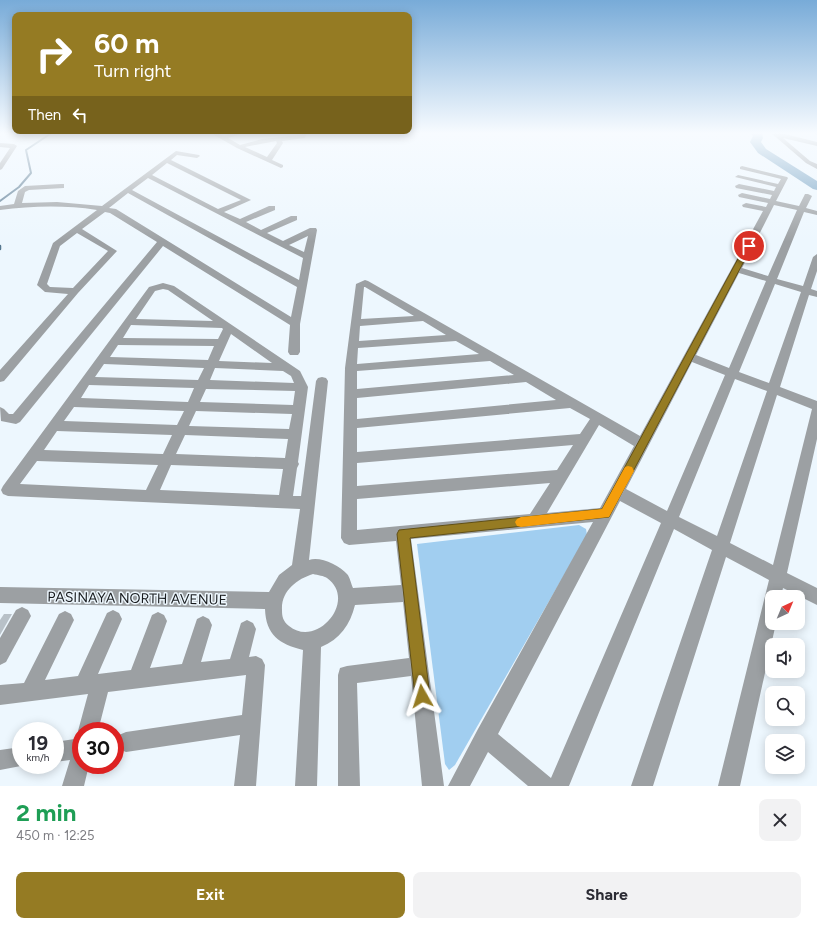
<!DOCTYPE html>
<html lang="en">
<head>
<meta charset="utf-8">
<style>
  :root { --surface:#fff; --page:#f2f2f3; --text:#2b2b33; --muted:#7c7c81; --accent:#957b23 }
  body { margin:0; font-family:Figtree,sans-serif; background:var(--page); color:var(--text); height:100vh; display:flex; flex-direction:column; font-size:15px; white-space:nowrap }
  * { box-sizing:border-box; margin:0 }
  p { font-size:13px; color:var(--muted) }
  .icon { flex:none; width:22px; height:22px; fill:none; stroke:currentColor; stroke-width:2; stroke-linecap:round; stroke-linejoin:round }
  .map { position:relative; height:786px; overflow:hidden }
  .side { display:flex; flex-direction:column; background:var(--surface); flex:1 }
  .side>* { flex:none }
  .hud { position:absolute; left:12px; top:12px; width:400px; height:122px; border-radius:8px; box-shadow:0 2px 10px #0003; background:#957b23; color:#fff; overflow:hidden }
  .needle { width:26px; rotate:44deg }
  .tools { position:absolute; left:765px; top:590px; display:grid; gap:8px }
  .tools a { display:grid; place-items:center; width:40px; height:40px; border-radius:8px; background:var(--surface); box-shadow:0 2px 10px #0003; font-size:20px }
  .speed { position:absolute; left:12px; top:722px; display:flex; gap:8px; font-size:20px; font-weight:700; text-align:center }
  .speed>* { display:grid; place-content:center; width:52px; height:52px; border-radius:50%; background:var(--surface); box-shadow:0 2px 10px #0003; line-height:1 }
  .speed small { font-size:10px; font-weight:400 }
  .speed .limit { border:6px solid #d22; background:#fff; color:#111 }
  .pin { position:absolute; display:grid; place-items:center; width:34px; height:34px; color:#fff; margin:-17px; border:2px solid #fff; border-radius:50%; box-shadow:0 1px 4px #0007 }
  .me { position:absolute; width:44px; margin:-22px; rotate:354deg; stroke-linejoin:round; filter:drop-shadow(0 0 3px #0008) }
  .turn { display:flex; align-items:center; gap:14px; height:84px; padding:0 16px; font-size:18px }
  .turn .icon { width:52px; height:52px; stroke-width:2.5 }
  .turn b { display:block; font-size:28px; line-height:34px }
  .then { display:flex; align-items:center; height:38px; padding:0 16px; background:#0003; gap:8px; font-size:15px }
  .round { display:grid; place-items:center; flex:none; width:42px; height:42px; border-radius:8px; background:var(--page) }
  .head { display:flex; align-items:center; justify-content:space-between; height:68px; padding:0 16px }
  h1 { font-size:24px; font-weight:700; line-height:30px; color:#1e9e55 }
  .cta { display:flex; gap:8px; margin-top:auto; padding:8px 16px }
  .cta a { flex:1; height:46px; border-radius:8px; background:var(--accent); color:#fff; font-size:16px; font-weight:700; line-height:46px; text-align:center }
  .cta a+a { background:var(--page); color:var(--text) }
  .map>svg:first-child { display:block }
</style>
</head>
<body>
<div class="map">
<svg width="817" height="786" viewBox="0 0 817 786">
  <rect width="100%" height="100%" fill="#edf7fe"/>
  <polygon fill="#a1cef0" points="579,525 586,529 587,535 455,765 449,770 445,764 417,544"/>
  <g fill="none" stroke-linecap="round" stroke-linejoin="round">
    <polyline stroke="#56778f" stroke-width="2" points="0,201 19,187 31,173 26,150 50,134 49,132"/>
    <polyline stroke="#56778f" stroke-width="2.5" points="0,246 0,249"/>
    <polygon fill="#709ec0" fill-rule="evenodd" points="749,132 762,133 763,138 761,142 766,149 817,181 817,190 813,189 758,153 750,142 753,136"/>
  </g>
  <polygon fill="#b8c1c8" points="4,614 12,614 0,635 0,620"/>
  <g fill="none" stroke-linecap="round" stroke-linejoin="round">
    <g fill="#9ca0a3" fill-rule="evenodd">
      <path d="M209,132H216L224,136L237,132H247L228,138L240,145L262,139L300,135L301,132H307L305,138L282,141L283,143L272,160L283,165V167L281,168L237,148ZM276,141L277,143L267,157L245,147Z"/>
      <polygon points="770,132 777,132 817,142 817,146 783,138 810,161 817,164 817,169 806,163"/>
      <polygon points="812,132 817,132 817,135"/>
      <polygon points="0,143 14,144 17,146 2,169 0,170 0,163 10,148 0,147"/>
      <path d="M176,151L199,155L200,156L197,158L177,155L171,160L251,200L224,212L240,219L269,206H275V210L246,222L261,230L291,216H297V220L267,233L283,241L310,228H316L317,230L300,324V352L298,355H290L288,352L290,325L163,246L20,422L16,424L1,421L0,407L4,409L9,414H13L157,242L110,213L105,212L82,229L117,251L78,293L4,381L0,382V370L68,294L45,292L37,285L53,243L97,210C64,205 32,206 0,210V206L14,204L18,191L25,186L61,184H64V188L29,190L25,192L22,203L57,202L102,206ZM167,163L241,200L218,209L152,175ZM148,178L303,258L299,280L132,190ZM128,193L297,287L291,317L116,209L109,208ZM77,233L108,251L73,288L50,287L47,284L60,246ZM308,236L304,252L289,245Z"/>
      <path d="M742,166L787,177L788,178L776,201L799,206L805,194H808L812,196L806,208L817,211V215L804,212L777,279L803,286L813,257L817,254V271L811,289L817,291V297L809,295L780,387L817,401V439L787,573L817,588V605L783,588L781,597H772V623H776L740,786H718L769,580L726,557L653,786H631L712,550L674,529L569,786H528L488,752L470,786H448L478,729L593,522L411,539L444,786H422L411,676L357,683L360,786H338V675L340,668L347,666L409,658L403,602L355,605C350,625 340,639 321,647L317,786H295L303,650C279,644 266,635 265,609L0,603V587L269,592L279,575L292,565L300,509L8,496L3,494L1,490L3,486L149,287L163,283L174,286L300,371L308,387L298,462L299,464L297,468L293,496H301L316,381L318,378L322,377L326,378L328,381L309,560C320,556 339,565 347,574C350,577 351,584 353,588L401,585L396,541L349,545L344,543L341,538L345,368L356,284L365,280L368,281L640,436L763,211L743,207L742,205L746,203L766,207L768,203L739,197L738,195L742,193L770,199L772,195L736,188L735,186L739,184L774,191L776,187L735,177L738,175L778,184L781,179L740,169V167ZM774,205L797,210L768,276L742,268ZM739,273L766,281L729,368L696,355ZM775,284L801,292L769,383L739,372ZM364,287H365L414,316L361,319ZM163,289L168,290L213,321L136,319L155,291ZM423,321L446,335L359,341L360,326ZM131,325L222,328L223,329L218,339L123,338ZM231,334L272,363L219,361ZM456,341L479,354L357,364L358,348ZM118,345L214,346L208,360L110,357ZM490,361L514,375L357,389V371ZM692,362L725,375L667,511L626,489ZM104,364L204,368L198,380L95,377ZM215,368L283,371L291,376L294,383L210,380ZM735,379L767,391L717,536L679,517ZM526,382L556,400L357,419V398ZM89,385L194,388L188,402L81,398ZM206,389L295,391L293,405L200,402ZM777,395L812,409L773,565L730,543ZM74,407L184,411L177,425L64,421ZM570,408L590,419L580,434L357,452V428ZM196,411L292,414L289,429L189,426ZM599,425L634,446L600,508L547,513ZM57,431L172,435L163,454L44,450ZM185,435L288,439L285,458L176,454ZM573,445L557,470L357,486V463ZM37,461L158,465L146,490L20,484ZM171,465L283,469L279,495L160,490ZM550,483L530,514L357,530V499ZM620,501L661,523L551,778L498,734ZM313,574C318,575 324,576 327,578C358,600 317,649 289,626C283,621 282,617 282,610C281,591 297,579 313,574Z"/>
      <polygon points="22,607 28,610 31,616 6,662 0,665 0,638 16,610"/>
      <polygon points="113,610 119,613 122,619 98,674 131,670 152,615 158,612 164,615 167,621 150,668 182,664 197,619 203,616 209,619 212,625 201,662 230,659 241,623 247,620 253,623 256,629 249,657 256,656 262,659 265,665 256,786 234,786 240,735 126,752 119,749 116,742 119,735 126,732 242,715 246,675 108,692 98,731 81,731 81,765 89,765 84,786 62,786 70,760 55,762 55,742 81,738 78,731 88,694 0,705 0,685 24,683 59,614 65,611 71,614 74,620 45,680 78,676 107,613"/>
      <polygon points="21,747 21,765 26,765 0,770 0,750"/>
    </g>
  </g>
  <linearGradient id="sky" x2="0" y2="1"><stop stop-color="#78abd8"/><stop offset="0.55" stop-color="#f7fbff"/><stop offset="1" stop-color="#f7fbff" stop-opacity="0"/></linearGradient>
  <rect width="817" height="242" fill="url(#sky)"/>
  <polygon fill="#957b23" stroke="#615017" points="746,244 752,246 609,517 410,538 430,696 427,701 422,703 417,701 415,696 397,534 399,530 602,509"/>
  <polygon fill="#f59e0b" points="628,466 632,467 634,471 609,517 521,527 517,526 515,522 517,519 521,517 602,509 625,467"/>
  <g text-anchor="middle" stroke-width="3" stroke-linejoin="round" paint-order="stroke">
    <g font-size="14" fill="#181b1e" stroke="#edf7fe">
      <text transform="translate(137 598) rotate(1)" y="5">PASINAYA NORTH AVENUE</text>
    </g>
  </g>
</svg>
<div class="tools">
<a><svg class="needle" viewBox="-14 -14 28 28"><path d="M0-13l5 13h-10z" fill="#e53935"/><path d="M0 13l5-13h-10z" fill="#7c7c81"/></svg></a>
<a><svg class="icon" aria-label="sound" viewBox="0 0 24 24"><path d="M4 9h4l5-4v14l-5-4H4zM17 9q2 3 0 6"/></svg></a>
<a><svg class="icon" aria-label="search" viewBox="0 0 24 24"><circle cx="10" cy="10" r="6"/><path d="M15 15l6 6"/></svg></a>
<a><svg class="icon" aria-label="layers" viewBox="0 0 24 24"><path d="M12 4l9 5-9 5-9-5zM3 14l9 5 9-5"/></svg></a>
</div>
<div class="speed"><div>19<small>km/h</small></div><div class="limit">30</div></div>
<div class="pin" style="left:749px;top:246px;background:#d93025"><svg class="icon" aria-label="arrive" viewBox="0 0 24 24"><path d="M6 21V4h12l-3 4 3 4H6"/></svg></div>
<svg class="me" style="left:422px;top:696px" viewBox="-20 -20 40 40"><path d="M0-17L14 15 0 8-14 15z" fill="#957b23" stroke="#fff" stroke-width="4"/></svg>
<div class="hud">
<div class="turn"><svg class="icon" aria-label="right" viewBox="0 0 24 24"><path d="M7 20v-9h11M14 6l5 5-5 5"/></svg><div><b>60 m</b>Turn right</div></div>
<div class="then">Then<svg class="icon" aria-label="left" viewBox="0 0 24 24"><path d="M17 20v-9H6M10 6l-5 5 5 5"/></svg></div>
</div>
</div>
<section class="side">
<div class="head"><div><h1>2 min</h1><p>450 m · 12:25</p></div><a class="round"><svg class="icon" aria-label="close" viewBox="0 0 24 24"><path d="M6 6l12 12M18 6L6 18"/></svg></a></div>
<div class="cta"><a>Exit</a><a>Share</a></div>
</section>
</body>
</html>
